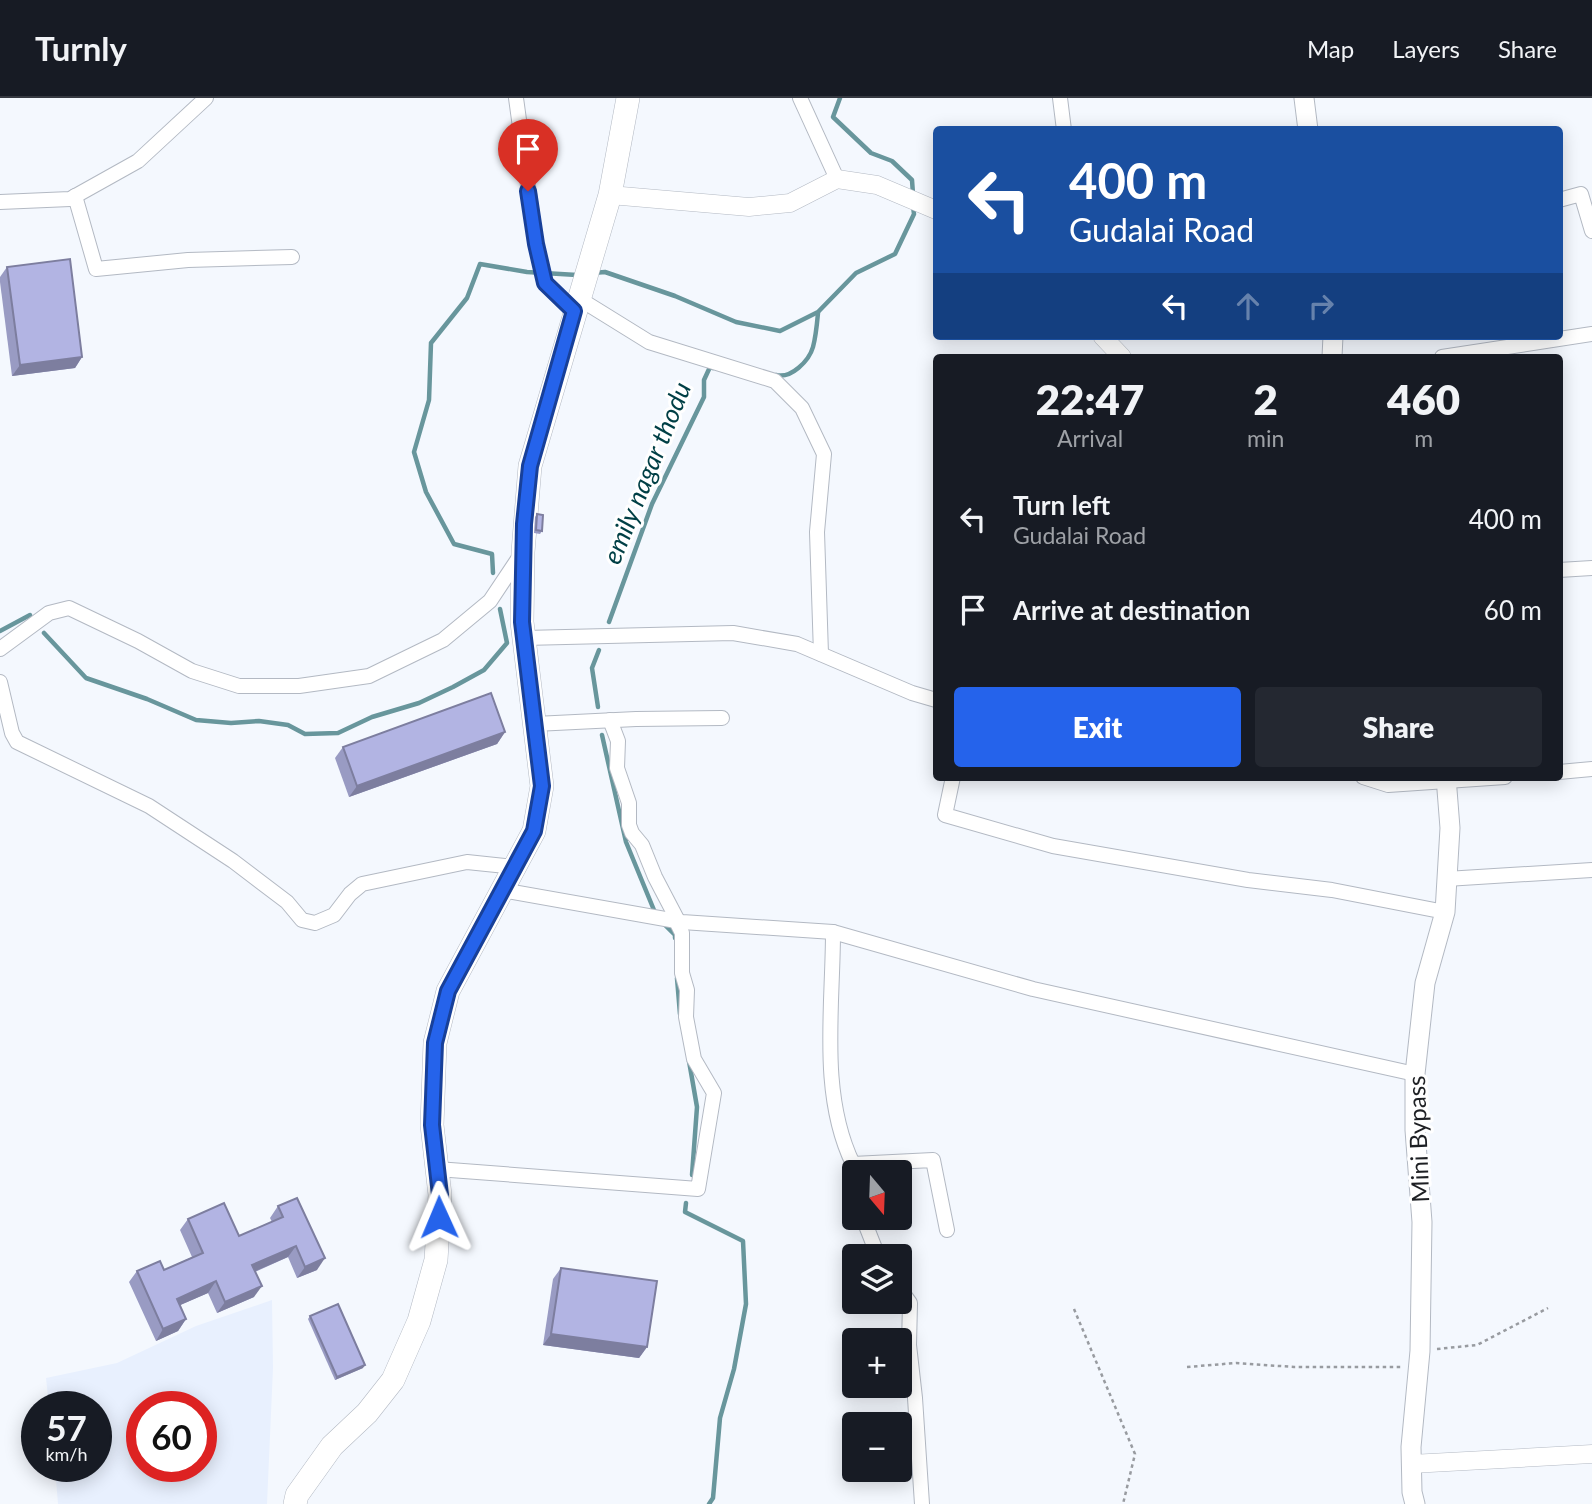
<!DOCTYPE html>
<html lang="en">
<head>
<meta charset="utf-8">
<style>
  :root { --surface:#171b24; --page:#242831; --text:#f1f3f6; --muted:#9ea1a6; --line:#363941; --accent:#2563eb }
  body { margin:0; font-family:Lato,sans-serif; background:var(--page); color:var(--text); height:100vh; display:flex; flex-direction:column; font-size:26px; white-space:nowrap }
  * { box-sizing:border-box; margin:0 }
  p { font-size:23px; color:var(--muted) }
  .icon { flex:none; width:38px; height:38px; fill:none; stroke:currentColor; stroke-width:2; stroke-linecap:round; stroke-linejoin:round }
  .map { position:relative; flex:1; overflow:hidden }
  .panel { position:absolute; left:933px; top:256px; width:630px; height:427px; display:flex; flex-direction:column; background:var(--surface); border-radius:7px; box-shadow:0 4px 18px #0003 }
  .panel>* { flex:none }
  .top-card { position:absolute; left:933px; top:28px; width:630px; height:214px; border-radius:7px; box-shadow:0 4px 18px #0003; background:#1a4fa0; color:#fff; overflow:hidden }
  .needle { width:46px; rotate:161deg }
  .tools { position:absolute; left:842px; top:1062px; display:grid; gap:14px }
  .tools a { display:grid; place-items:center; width:70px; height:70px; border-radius:7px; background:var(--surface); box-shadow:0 4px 18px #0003; font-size:35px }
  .speed { position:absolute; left:21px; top:1293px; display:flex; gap:14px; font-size:35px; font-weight:700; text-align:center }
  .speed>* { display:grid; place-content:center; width:91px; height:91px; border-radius:50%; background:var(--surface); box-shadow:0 4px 18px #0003; line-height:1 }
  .speed small { font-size:18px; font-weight:400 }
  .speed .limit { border:10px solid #d22; background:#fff; color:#111 }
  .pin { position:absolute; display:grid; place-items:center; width:60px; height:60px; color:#fff; margin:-72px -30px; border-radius:50% 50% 50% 0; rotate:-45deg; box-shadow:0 0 7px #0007 }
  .pin .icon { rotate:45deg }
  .me { position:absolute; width:77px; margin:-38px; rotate:359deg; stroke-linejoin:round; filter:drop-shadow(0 0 5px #0008) }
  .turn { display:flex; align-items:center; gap:24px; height:147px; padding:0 21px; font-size:32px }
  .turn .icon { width:91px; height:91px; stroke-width:2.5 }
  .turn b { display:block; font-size:49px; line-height:60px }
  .lanes { display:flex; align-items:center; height:66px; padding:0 21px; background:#0003; justify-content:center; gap:35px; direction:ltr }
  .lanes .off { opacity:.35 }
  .eta { display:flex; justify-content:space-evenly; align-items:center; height:119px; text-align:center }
  .eta b { font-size:42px; font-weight:800; line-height:49px }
  .cta { display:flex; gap:14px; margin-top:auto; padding:14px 21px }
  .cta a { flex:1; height:80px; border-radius:7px; background:var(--accent); color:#fff; font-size:28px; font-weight:800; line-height:80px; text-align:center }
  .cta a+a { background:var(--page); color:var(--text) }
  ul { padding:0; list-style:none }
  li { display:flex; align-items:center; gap:21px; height:91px; padding:0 21px }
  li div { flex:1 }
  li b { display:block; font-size:26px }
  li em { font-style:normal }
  header { display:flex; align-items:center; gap:42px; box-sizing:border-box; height:98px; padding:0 35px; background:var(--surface); border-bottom:2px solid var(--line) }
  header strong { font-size:33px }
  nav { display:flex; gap:38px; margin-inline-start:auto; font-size:24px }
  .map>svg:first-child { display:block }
</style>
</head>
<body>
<header>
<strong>Turnly</strong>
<nav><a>Map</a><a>Layers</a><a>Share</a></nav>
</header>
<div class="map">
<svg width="1592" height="1406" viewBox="0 0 1592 1406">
  <rect width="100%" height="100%" fill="#f4f8fe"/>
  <path fill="#e8f0fe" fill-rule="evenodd" d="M272,1202L273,1270L267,1406H58L55,1369L96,1368V1309H49L46,1280L117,1265L196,1228ZM201,1309V1368H142V1309Z"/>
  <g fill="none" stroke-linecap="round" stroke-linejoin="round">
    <g stroke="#68969c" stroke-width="4.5">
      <polyline points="840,0 833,19 871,55 892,63 912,82 913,96"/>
      <polyline points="593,175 605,174 675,198 736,224 780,233 818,214 856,175 895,156 914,116 913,108"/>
      <path d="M776,277C791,281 809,263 813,249C816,238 817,226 818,215"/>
      <polyline points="493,475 492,456 454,446 426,394 414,354 429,302 431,245 467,200 480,166 527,174 577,177"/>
      <polyline points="609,524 652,406 704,299 704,282 710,269 713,270"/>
      <polyline points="0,533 30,517"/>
      <polyline points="44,535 86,580 147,601 196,622 231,625 259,623 288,627 305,636 338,635 372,619 419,605 453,589 484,572 507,545 500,511"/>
      <polyline points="598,609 592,570 599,552"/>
      <polyline points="602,637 626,744 656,817"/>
      <polyline points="664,826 675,837 675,840"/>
      <polyline points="677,880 680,916"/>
      <polyline points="689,963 697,1009 692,1077"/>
      <polyline points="686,1105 685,1114 743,1143 746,1206 734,1271 720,1320 713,1400 709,1406"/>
    </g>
    <g stroke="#b3b9c3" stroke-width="16">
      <g id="minor">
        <polyline points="516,0 536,146 545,185 574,213"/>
        <polyline points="800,0 837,81"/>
        <polyline points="1060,0 1064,32"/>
        <polyline points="75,98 96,171 188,162 292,159"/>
        <polyline points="1559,102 1581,96 1592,133"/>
        <polyline points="0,104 70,101 138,63 206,0"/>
        <polyline points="578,200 649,244 775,283 802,310 824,356 817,434 821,556"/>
        <polyline points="1442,259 1592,236"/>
        <polyline points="1559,472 1592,470"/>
        <polyline points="524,540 733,535 797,546 912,595 936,602"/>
        <polyline points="0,551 49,515 69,510 138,543 192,573 239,588 299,588 369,578 443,542 490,503 522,455"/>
        <polyline points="0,584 12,635 17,644 149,708 233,763 287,804 302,822 315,825 334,817 350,796 362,786 467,764 515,769"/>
        <polyline points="610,622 618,643 617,670 629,705 629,727 632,735 642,747 655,779 678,823"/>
        <polyline points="535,626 636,621 722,620"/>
        <polyline points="1559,674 1592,671"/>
        <polyline points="953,679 945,717 1053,748 1248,782 1332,792 1445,814"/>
        <polyline points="1363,679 1388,687 1505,679"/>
        <polyline points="1446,781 1592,772"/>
        <polyline points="502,792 682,824 833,834 1033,891 1415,976"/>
        <path d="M833,834C833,909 819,996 853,1066L933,1062L947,1132"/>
        <polyline points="437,1071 698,1091 714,995 694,961 686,919 687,892 682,875 682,835 676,823"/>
        <polyline points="863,1120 878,1158"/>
        <polyline points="900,1191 910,1205 909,1247 915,1300 922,1406"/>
      </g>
    </g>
    <g stroke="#b3b9c3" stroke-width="19">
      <g id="tertiary">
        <polyline points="610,97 749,109 790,105 837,81 877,87 936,112"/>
        <polyline points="1102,238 1122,259"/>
        <polyline points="1411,1366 1592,1356"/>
      </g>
    </g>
    <g stroke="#b3b9c3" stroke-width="21">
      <g id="secondary">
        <polyline points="1304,0 1308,32"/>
        <polyline points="1332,259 1333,238"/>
        <polyline points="1415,1406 1412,1394 1411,1349 1420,1253 1422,1124 1415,1032 1415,976 1425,885 1445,814 1450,730 1446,679"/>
      </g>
    </g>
    <g stroke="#b3b9c3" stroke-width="24">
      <polyline id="primary" points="295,1406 297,1397 332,1348 367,1315 393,1282 419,1223 436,1162 440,1097 432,1027 435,945 448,893 534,733 542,688 522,524 523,454 530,368 610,97 628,0"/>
    </g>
    <g stroke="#989ba0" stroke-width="2.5" stroke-dasharray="3.5 3.5" stroke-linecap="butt">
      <polyline points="1074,1211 1135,1356 1123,1406"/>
      <polyline points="1437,1251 1477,1247 1548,1210"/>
      <polyline points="1187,1269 1236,1265 1294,1269 1402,1269"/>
    </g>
    <use href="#minor" stroke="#fff" stroke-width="14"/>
    <use href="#tertiary" stroke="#fff" stroke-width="18"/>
    <use href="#secondary" stroke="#fff" stroke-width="19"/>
    <use href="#primary" stroke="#fff" stroke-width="23"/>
  </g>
  <g fill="#999bc3">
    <polygon points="7,169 82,259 75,270 12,278 0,184 0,179"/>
    <polygon points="537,416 542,433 540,436 534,435 535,419"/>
    <polygon points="505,634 497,646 349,699 335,660 343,649"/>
    <polygon points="278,1108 317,1172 297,1180 288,1159 255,1174 254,1199 217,1215 208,1195 180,1207 186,1221 178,1233 156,1243 129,1184 137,1173 164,1172 192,1159 180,1132 188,1121 239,1138 272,1124 270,1120"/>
    <polygon points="561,1170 647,1249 639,1260 543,1247 553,1181"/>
    <polygon points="310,1218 363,1270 335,1282 308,1221"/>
  </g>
  <g fill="#7d7e9f">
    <polygon points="82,259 75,270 12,278 20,267"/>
    <polygon points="505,634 497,646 349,699 357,688"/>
    <polygon points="296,1148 288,1159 244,1178 252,1167"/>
    <polygon points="325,1160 317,1172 297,1180 305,1169"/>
    <polygon points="216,1183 208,1195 169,1212 177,1201"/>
    <polygon points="262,1188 254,1199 217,1215 225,1204"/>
    <polygon points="186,1221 178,1233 156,1243 163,1231"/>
    <polygon points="551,1236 647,1249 639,1260 543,1247"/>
    <polygon points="365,1267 363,1270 335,1282 337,1279"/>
  </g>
  <g fill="#b2b4e3" stroke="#7d7e9f" stroke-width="2">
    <polygon points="70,161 82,259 20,267 7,169"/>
    <polygon points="537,416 543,417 542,433 536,432"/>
    <polygon points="491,595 505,634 357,688 343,649"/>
    <polygon points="297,1100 325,1160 305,1169 296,1148 252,1167 262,1188 225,1204 216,1183 177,1201 186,1221 163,1231 137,1173 160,1163 164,1172 203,1155 188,1121 224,1105 239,1138 283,1119 278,1108"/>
    <polygon points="561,1170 657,1183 647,1249 551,1236"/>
    <polygon points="338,1206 365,1267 337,1279 310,1218"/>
  </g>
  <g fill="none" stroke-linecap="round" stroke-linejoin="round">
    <g stroke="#184099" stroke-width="18">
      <polyline id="route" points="439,1119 440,1097 432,1027 435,945 448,893 534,733 542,688 522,524 524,426 530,368 574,213 545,185 536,146 528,93"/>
    </g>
    <use href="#route" stroke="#2563eb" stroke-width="12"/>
  </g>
  <g text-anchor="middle" stroke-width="6" stroke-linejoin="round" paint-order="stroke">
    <g font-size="24" fill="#1e2024" stroke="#fff">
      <text transform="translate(1419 1041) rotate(-92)" y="8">Mini Bypass</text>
    </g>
    <g font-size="26" font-style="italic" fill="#003f45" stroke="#fff">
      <text transform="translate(647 375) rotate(-68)" y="9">emily nagar thodu</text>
    </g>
  </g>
</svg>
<div class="tools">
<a><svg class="needle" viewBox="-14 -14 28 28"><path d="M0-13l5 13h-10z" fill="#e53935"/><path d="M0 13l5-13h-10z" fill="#9ea1a6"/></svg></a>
<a><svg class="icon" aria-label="layers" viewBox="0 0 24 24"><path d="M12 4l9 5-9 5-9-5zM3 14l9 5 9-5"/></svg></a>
<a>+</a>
<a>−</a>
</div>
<div class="speed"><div>57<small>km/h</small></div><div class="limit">60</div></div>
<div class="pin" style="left:528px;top:93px;background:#d93025"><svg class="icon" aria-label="arrive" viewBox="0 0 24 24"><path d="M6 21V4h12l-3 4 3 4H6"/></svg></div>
<svg class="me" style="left:439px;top:1119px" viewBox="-20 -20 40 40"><path d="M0-17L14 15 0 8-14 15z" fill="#2563eb" stroke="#fff" stroke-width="4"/></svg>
<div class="top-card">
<div class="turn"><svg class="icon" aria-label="left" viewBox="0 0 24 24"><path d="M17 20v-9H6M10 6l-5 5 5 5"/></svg><div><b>400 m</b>Gudalai Road</div></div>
<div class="lanes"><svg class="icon" aria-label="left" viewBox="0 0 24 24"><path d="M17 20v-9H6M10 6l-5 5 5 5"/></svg><svg class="icon off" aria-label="ahead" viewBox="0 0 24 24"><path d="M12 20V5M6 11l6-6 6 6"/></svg><svg class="icon off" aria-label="right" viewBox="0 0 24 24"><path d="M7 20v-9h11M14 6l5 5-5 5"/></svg></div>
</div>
<section class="panel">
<div class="eta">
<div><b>22:47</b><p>Arrival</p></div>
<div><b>2</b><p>min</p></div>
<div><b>460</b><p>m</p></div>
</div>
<ul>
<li><svg class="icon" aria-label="left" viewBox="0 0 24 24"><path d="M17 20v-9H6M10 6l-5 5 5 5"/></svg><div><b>Turn left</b><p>Gudalai Road</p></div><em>400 m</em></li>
<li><svg class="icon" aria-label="arrive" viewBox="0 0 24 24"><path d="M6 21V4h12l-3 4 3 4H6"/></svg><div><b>Arrive at destination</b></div><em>60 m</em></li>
</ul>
<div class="cta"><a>Exit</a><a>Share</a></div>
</section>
</div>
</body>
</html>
